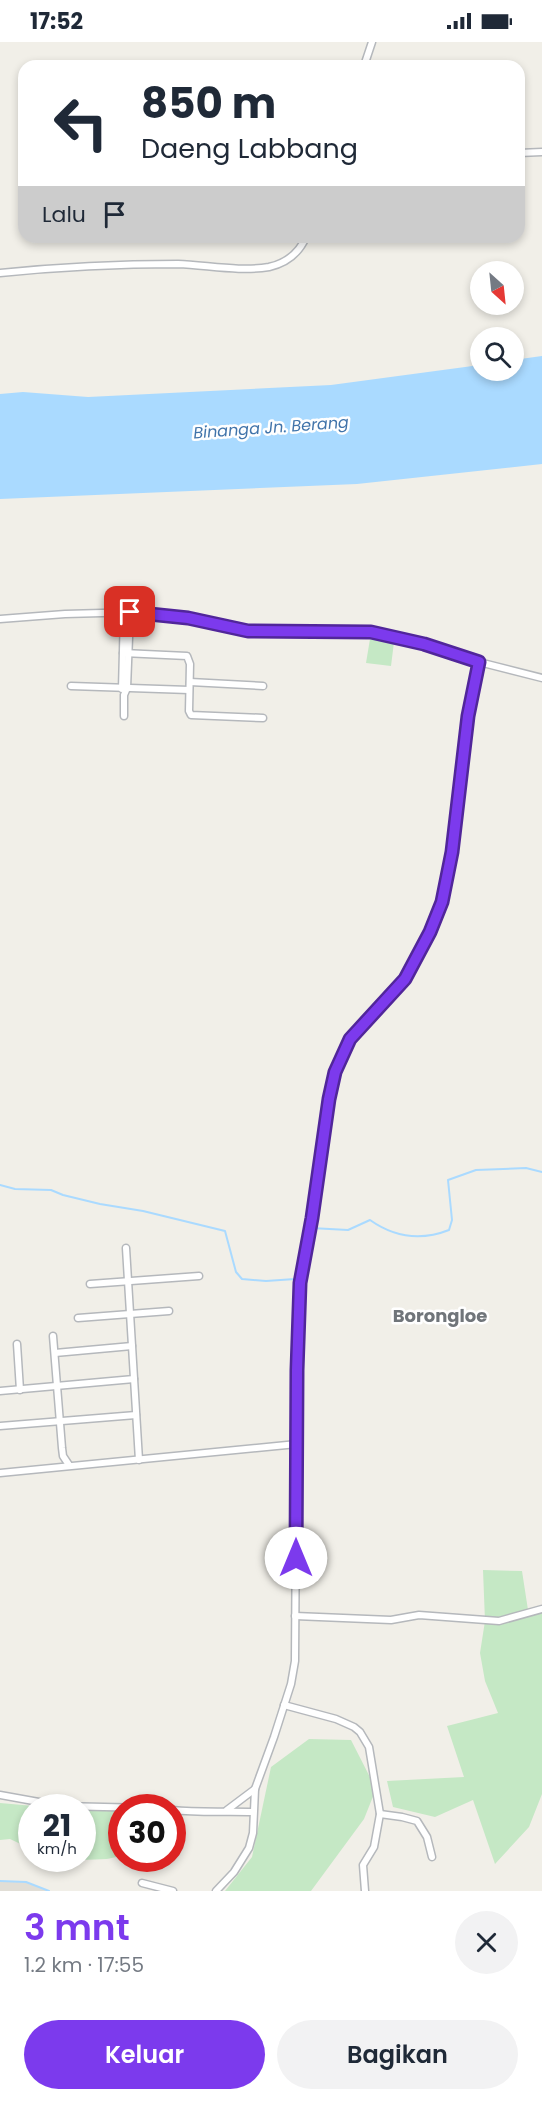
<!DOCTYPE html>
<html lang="id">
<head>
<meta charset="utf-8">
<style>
  :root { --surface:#fff; --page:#f2f2f3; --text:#1f2937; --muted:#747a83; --accent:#7c3aed }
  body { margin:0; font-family:Poppins,sans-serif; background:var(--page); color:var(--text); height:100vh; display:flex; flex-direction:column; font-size:22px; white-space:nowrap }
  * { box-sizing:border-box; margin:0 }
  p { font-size:20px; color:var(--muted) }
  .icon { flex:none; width:33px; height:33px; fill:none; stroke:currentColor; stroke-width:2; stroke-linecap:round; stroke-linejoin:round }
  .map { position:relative; height:1849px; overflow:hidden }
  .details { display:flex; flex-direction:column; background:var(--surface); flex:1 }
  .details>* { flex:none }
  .banner { position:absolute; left:18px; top:18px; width:507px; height:183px; border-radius:18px; box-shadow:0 3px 9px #0003; background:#fff; color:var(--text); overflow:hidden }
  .needle { width:39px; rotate:153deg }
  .tools { position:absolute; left:470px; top:219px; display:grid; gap:12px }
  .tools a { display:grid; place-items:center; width:54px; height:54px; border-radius:50%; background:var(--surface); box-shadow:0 3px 9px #0003; font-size:30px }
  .speed { position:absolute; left:18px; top:1752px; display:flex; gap:12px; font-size:30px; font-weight:700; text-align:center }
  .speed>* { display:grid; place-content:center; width:78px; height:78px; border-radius:50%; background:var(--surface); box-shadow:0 3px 9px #0003; line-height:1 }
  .speed small { font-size:15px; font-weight:400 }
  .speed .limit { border:9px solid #d22; background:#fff; color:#111 }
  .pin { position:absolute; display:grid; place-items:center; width:51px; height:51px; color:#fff; margin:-26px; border-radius:12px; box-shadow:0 3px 9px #0006 }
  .me { position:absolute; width:66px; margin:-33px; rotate:0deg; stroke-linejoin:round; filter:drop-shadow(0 0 4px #0008) }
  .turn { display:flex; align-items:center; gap:21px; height:126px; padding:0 24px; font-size:27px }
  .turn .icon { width:78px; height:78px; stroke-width:2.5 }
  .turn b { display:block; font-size:42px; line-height:51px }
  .then { display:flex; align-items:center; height:57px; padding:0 24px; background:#0003; gap:12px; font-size:22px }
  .round { display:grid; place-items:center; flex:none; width:63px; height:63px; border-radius:32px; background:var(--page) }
  .head { display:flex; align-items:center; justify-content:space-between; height:102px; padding:0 24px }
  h1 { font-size:36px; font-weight:600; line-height:45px; color:var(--accent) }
  .cta { display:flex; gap:12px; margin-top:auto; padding:12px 24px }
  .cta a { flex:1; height:69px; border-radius:36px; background:var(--accent); color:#fff; font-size:24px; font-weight:600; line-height:69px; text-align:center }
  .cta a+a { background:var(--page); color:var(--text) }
  .status { display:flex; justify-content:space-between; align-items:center; height:42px; padding:0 30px; background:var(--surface); direction:ltr }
  .status svg { height:16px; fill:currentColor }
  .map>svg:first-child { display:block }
</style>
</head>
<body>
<div class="status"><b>17:52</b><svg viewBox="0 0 49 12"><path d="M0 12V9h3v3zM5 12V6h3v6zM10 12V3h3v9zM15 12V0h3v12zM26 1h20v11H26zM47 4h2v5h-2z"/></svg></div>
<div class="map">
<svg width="542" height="1849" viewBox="0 0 542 1849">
  <rect width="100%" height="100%" fill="#f1efe8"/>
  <polygon fill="#e1ded6" points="0,1839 26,1840 49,1849 0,1849"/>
  <g fill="#c5e8c5">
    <polygon points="370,597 394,600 391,624 366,621"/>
    <polygon points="483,1528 522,1529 528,1568 542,1568 542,1752 529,1785 495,1822 473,1758 435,1775 393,1765 387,1739 464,1735 447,1684 498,1671 485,1639 480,1611 485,1579"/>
    <polygon points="309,1697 351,1698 376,1747 364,1777 311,1849 225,1849 252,1815 271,1725"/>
    <polygon points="0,1761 45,1765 32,1766 31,1807 10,1797 0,1798"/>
    <polygon points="121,1766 121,1814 107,1817 57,1819 51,1817 82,1816 83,1767"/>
  </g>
  <polygon fill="#aadaff" points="542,314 542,422 357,442 0,457 0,352 23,350 88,355 331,343 480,323 480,328 513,328 513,318"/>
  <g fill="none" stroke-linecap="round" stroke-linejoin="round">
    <g stroke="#aadaff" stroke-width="2">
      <polyline points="0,1143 15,1147 51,1148 63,1153 100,1162 143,1169 225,1189 236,1230 242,1237 266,1239 295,1237 304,1205"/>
      <path d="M311,1186L348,1188L370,1178C394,1195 421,1199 449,1188L452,1178L448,1138L476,1128L526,1126L542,1130"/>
      <polyline points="0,1839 26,1840 49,1849"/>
    </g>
    <g stroke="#b5b8bc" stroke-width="9">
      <g id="street">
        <polyline points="364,24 372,0"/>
        <polyline points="519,111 542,110"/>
        <path d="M0,231C59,225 118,222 178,222C207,223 240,230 269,225C287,221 299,211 306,195"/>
        <polyline points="0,577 65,572 139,570 188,576 219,584 248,589 371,590 424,602 479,620 542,636"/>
        <polyline points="123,611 187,614 190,622 189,669 191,673 263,676"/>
        <polyline points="190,640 263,644"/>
        <polyline points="71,644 189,648"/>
        <polyline points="122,647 124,570"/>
        <polyline points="124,674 124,653 127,646 130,570"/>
        <polyline points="126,1206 139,1418"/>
        <polyline points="90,1242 199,1234"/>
        <polyline points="78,1276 169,1269"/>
        <polyline points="53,1294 62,1406 63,1414 69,1423"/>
        <polyline points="17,1302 20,1348"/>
        <polyline points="55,1311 132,1304"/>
        <polyline points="0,1349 134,1337"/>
        <polyline points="0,1384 136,1373"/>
        <polyline points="0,1431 297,1402"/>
        <polyline points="295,1574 391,1578 419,1573 499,1579 542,1567"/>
        <polyline points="284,1663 336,1677 354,1685 360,1690 369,1705 380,1772 374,1805 363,1823 365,1849"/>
        <polyline points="0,1753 61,1764 147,1766"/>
        <path d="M172,1768C200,1771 226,1769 253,1770"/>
        <polyline points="227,1768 255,1747"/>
        <polyline points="380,1772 402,1775 417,1779 427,1795 432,1815"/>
        <polyline points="142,1841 173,1849"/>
        <polyline points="216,1849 234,1830 249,1806 253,1791 255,1747 274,1695 291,1642 295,1619 297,1328 300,1241 312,1176 329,1057 335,1030 350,997 405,937 434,882 442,860 457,767 468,674 479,620"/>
      </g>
    </g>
    <use href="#street" stroke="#fff" stroke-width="6"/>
  </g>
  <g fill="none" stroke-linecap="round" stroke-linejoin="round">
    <g stroke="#51269a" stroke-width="15">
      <polyline id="route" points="130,570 188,576 248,589 371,590 424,602 479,620 468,674 452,810 442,860 430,890 405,937 350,997 335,1030 329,1057 312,1176 300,1241 297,1328 296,1516"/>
    </g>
    <use href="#route" stroke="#7c3aed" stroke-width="10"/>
  </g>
  <g text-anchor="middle" stroke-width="5" stroke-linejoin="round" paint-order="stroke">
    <g font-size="16" font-style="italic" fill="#4174aa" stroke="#fff">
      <text transform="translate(271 385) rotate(-4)" y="6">Binanga Jn. Berang</text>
    </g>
    <g font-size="18" font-weight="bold" fill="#70757a" stroke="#fff">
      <text x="440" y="1280">Borongloe</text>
    </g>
  </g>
</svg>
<div class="tools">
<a><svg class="needle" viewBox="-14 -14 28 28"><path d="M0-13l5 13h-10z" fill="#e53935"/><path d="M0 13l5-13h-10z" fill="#747a83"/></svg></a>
<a><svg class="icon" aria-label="search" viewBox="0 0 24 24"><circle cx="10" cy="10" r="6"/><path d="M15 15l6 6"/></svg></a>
</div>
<div class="speed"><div>21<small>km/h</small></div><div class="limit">30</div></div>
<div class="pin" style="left:130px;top:570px;background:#d93025"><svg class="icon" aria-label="arrive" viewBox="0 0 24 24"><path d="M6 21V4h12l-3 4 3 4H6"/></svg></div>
<svg class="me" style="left:296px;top:1516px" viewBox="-20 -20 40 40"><circle r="19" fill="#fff"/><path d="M0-13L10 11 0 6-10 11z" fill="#7c3aed"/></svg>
<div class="banner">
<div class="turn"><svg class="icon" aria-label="left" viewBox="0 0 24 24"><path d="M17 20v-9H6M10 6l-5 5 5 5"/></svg><div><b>850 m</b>Daeng Labbang</div></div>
<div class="then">Lalu<svg class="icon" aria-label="arrive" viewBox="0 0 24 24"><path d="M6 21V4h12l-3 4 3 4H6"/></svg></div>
</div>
</div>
<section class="details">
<div class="head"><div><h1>3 mnt</h1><p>1.2 km · 17:55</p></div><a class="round"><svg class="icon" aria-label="close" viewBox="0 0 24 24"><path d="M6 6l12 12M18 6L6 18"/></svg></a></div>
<div class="cta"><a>Keluar</a><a>Bagikan</a></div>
</section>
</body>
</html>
